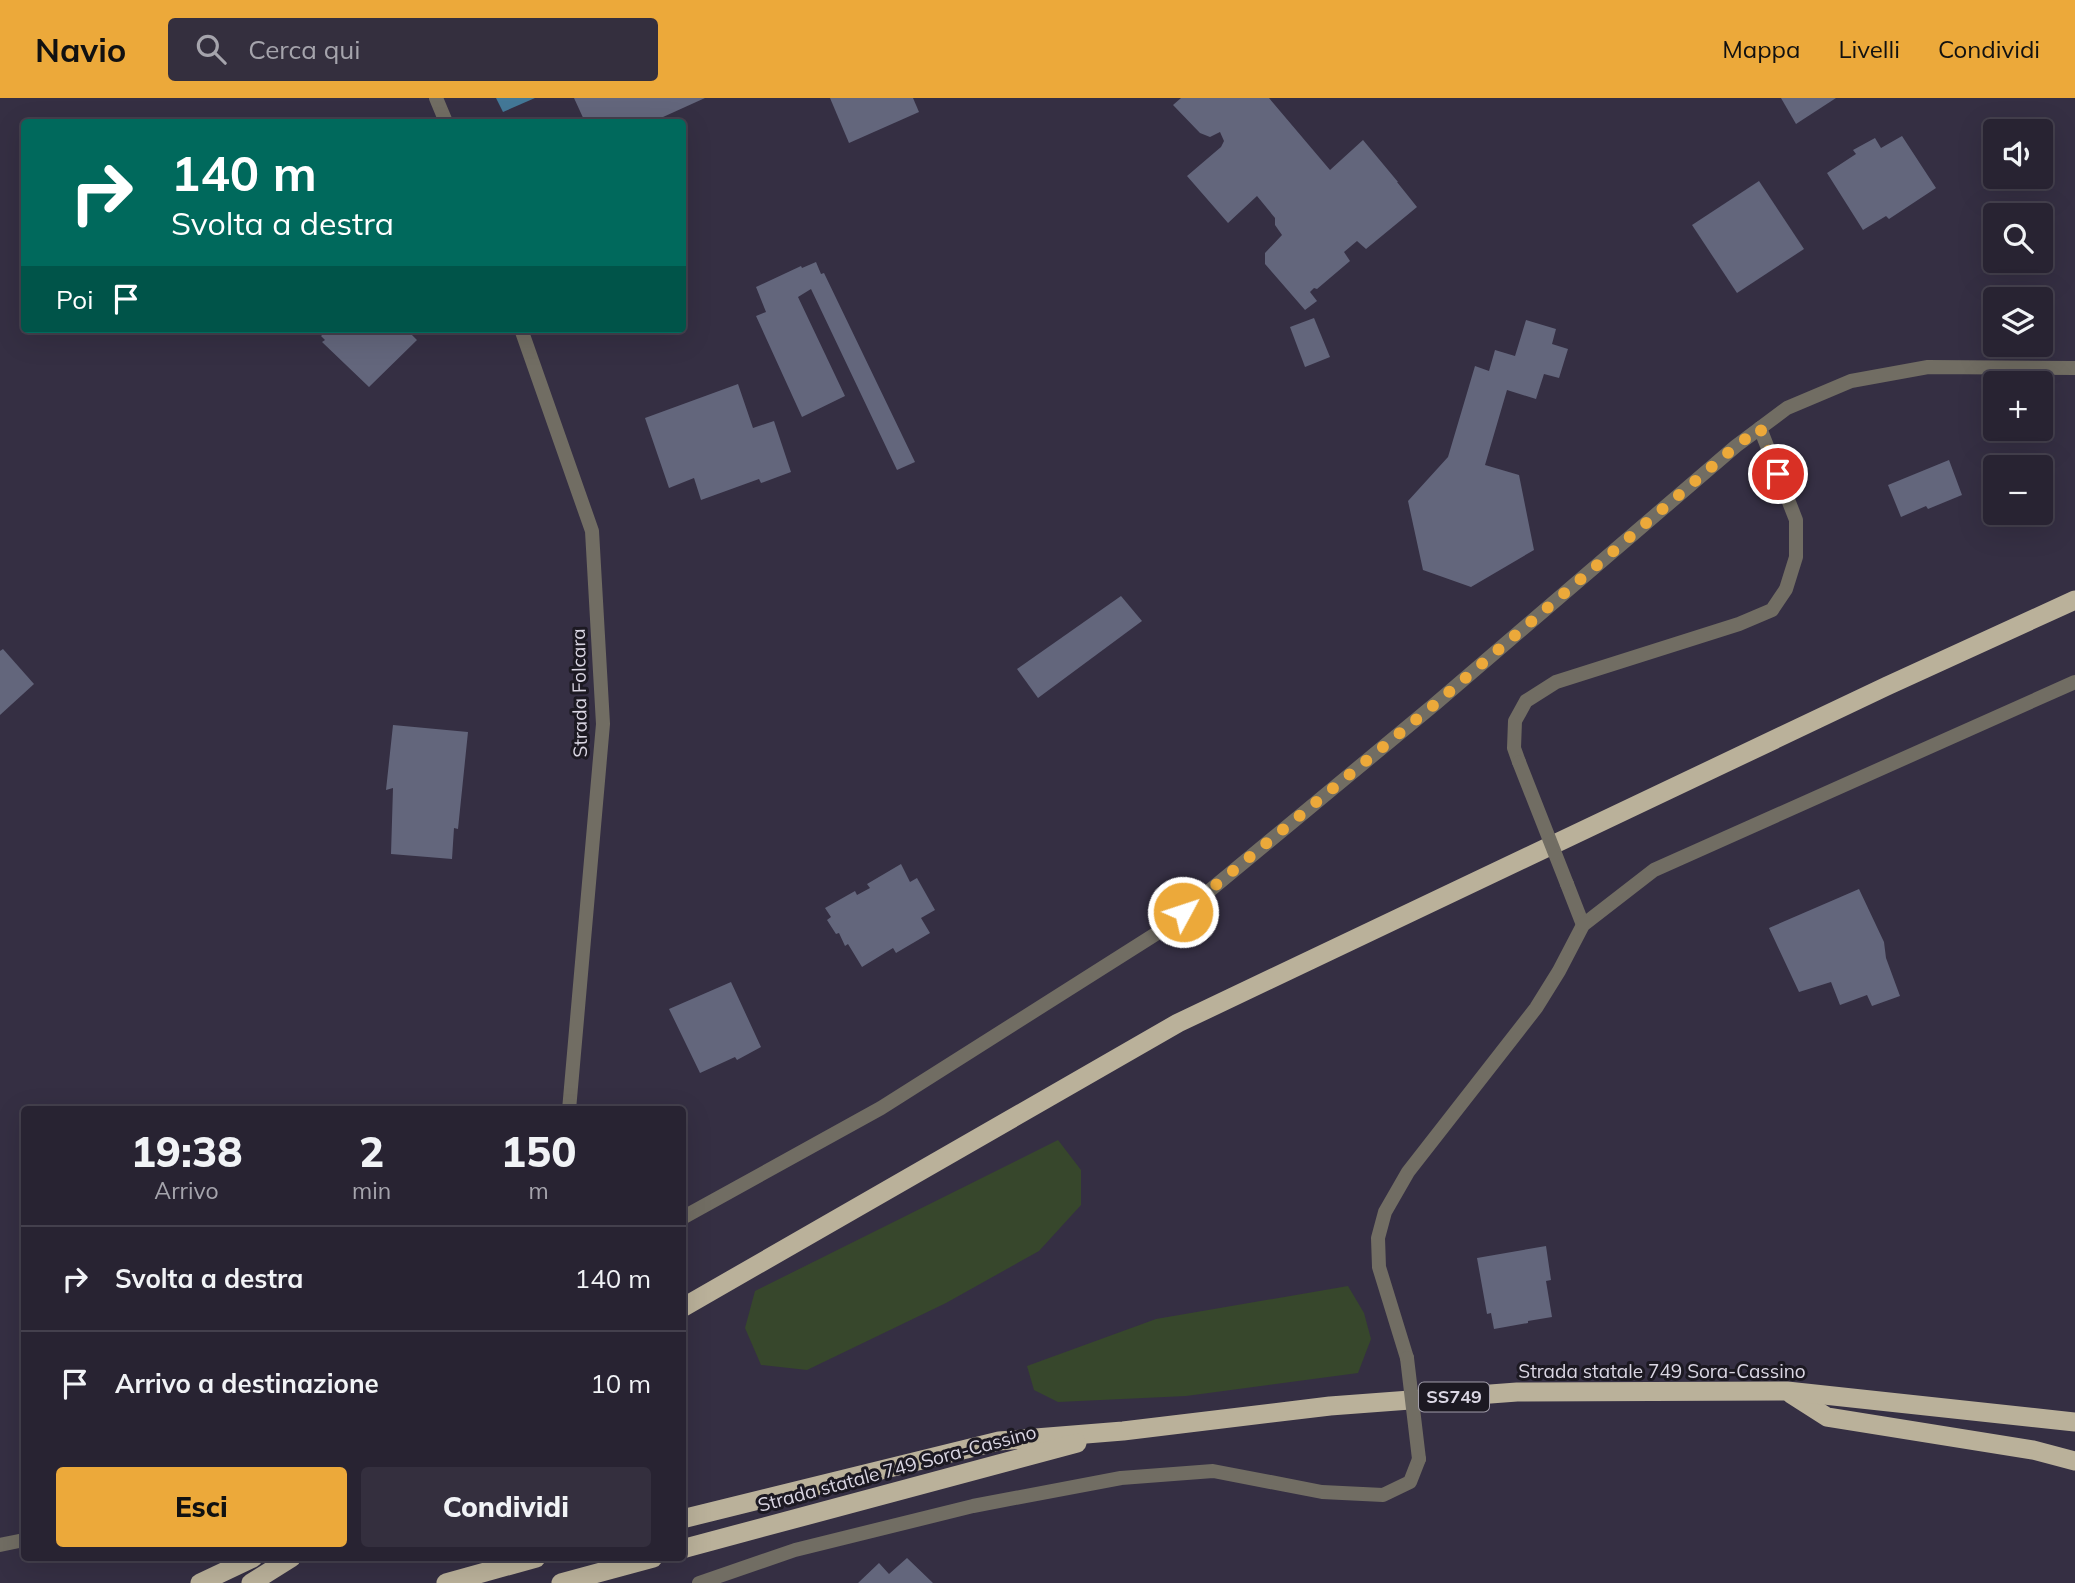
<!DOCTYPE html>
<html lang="it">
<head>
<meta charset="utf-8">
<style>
  :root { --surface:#282332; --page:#342f3e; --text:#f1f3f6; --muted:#a5a4ac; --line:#44404d; --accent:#eca93a }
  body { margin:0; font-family:Mulish,sans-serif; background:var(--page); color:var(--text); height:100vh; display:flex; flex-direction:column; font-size:26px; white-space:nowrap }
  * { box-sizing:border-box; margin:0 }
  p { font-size:23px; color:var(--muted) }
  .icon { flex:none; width:38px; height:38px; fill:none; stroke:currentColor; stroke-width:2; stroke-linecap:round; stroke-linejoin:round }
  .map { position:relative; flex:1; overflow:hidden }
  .side { position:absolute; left:21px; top:1008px; width:665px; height:455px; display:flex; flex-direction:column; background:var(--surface); border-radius:7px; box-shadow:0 7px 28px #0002,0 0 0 2px var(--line) }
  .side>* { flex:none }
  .top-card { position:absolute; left:21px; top:21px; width:665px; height:214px; border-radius:7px; box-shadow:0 7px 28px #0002,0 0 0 2px var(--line); background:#00695c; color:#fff; overflow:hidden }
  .fabs { position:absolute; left:1983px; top:21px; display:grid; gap:14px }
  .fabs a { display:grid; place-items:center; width:70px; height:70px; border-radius:7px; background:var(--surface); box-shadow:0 7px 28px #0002,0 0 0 2px var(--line); font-size:35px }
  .pin { position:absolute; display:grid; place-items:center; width:60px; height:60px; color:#fff; margin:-30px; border:4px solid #fff; border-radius:50%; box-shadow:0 2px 7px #0007 }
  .me { position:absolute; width:77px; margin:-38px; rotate:50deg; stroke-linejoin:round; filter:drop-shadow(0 0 5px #0008) }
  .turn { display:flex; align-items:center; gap:24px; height:147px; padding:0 35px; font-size:32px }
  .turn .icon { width:91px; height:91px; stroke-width:2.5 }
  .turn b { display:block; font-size:49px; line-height:60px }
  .then { display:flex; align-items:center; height:66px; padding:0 35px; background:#0003; gap:14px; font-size:26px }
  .eta { display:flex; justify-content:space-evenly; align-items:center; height:119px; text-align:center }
  .eta b { font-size:42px; font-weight:800; line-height:49px }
  .cta { display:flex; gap:14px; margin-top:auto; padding:14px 35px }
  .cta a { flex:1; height:80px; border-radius:7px; background:var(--accent); color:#111; font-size:28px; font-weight:800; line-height:80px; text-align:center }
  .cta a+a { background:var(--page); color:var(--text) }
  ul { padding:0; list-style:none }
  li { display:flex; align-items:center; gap:21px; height:105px; padding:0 35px; border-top:2px solid var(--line) }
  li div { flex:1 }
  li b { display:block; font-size:26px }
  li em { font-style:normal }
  header { display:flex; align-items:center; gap:42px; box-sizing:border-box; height:98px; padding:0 35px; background:var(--accent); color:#111 }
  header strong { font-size:33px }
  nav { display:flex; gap:38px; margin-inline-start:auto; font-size:24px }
  .search { width:490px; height:63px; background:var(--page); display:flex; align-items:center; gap:18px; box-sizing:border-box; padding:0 24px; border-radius:7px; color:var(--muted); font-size:26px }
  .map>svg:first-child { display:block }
</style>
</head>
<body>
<header>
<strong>Navio</strong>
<div class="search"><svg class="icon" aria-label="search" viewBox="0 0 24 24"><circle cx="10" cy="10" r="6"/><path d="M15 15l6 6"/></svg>Cerca qui</div>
<nav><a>Mappa</a><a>Livelli</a><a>Condividi</a></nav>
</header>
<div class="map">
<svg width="2075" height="1485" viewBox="0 0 2075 1485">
  <rect width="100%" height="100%" fill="#352f43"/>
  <g fill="#37472c">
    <polygon points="1058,1042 1081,1072 1081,1107 1039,1153 946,1205 807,1272 761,1267 745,1230 755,1193"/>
    <polygon points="1348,1188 1364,1215 1371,1241 1358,1275 1186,1298 1058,1304 1034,1292 1027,1268 1156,1221"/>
  </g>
  <polygon fill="#437897" points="496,0 535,0 503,14"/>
  <g fill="#63667c">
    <polygon points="574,0 705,0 652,24 640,24 638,19 625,24 585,24"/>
    <polygon points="830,0 913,0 919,14 849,45"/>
    <polygon points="1181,0 1269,0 1330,72 1363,42 1398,84 1397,84 1417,109 1366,151 1357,143 1344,154 1350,163 1317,191 1314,190 1310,194 1317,203 1305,212 1265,166 1265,155 1282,137 1275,127 1275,120 1257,98 1228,125 1187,78 1221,49 1224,43 1220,34 1210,39 1200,35 1173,7"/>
    <polygon points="1781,0 1836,0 1796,26"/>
    <polygon points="1902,38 1936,90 1889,121 1886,118 1863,132 1827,75 1856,56 1853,52 1875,40 1881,50"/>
    <polygon points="1759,83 1804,151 1737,195 1692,127"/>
    <polygon points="816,164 821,176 824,175 915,364 897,372 811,191 798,199 845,298 802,319 756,218 766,214 756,189 801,168 802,170"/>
    <polygon points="1314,220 1330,259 1305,269 1290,229"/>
    <polygon points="1526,222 1556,231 1552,246 1568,251 1559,280 1544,276 1536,301 1507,292 1485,367 1519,377 1534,452 1471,489 1423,472 1408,403 1448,359 1475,268 1489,273 1495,252 1515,258"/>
    <polygon points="328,231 406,231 417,242 369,289 322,244 325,242 321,238"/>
    <polygon points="738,286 753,330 774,323 791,374 761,385 759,381 701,402 694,380 669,390 645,320"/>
    <polygon points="1949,362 1962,397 1928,411 1926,408 1901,419 1888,387"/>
    <polygon points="1121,498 1142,523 1038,600 1017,571"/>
    <polygon points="3,551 34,586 0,617 0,553"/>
    <polygon points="393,627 468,634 458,731 454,730 452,761 391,756 393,690 386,692"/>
    <polygon points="901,766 910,784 917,780 935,812 921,820 930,835 896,855 893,850 862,869 848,846 845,848 839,835 836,836 827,822 831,819 825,810 855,793 857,797 870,790 867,786"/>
    <polygon points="1859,791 1884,844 1886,860 1900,898 1872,908 1867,897 1840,907 1831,884 1799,894 1769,830"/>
    <polygon points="731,884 761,949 737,962 735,959 700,975 669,911"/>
    <polygon points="1546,1148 1551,1182 1546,1183 1552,1219 1528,1223 1528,1225 1494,1231 1491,1215 1487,1216 1477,1160"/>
    <polygon points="907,1460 933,1485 858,1485 879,1465 889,1476"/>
  </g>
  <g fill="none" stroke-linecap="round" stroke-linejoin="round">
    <g stroke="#716d63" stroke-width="14">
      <polyline points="436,0 446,24"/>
      <polyline points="521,231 592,433 603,626 569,1012"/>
      <polyline points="1519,664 1514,650 1515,623 1526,603 1556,584 1739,526 1772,512 1786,491 1796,459 1796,422 1760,330"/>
      <polyline points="1567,786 1583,827"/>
      <polyline points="682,1120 881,1010 1162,832 1435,606 1736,348 1787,310 1851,283 1928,269 2075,270"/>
      <polyline points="1407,1260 1379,1169 1378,1140 1385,1114 1408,1074 1536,910 1559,873 1583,827 1654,772 2075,584"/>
      <polyline points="0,1447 24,1442"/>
      <polyline points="699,1485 795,1452 973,1408 1121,1380 1213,1373 1322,1394 1383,1397 1410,1384 1419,1361"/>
    </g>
    <g stroke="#bab19a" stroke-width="19">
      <polyline points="682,1210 1178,925 1887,588 2075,502"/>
      <polyline points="1791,1296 1827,1319 2033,1352 2075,1363"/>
      <polyline points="682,1421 999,1343 1123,1333 1330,1308 1517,1294 1787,1293 2075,1324"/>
      <polyline points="682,1451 1077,1345"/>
      <polyline points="200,1485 253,1460"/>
      <polyline points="251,1485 291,1460"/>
      <polyline points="446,1485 536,1460"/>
      <polyline points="561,1485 653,1460"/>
    </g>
    <g stroke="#716d63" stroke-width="14">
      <polyline points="1519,664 1567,786"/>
      <polyline points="1407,1260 1419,1361"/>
    </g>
  </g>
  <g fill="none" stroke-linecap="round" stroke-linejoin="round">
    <polyline stroke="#eca93a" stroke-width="12" stroke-dasharray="0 21.6" points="1183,814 1435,606 1736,348 1760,330 1778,376"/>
  </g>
  <g text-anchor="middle" stroke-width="6" stroke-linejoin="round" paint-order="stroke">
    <rect fill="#1c1922" stroke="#a19da9" stroke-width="2" x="1419" y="1284.5" width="70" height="29" rx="5"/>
    <g font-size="18" font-weight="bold" fill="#dad6e3">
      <text x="1454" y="1305">SS749</text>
    </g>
    <g font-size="19" fill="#dad6e3" stroke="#1c1922">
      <text transform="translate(579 595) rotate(-91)" y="7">Strada Folcara</text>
      <text x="1662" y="1280">Strada statale 749 Sora-Cassino</text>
      <text transform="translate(897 1370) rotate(-15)" y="7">Strada statale 749 Sora-Cassino</text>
    </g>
  </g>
</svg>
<div class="fabs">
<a><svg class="icon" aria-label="sound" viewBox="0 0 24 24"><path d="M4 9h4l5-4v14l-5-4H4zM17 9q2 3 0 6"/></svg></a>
<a><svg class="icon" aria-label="search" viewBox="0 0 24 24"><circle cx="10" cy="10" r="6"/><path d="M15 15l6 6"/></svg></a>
<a><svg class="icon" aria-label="layers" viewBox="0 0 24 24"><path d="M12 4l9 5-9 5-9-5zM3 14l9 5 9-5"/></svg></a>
<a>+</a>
<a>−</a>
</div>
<div class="pin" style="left:1778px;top:376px;background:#d93025"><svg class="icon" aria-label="arrive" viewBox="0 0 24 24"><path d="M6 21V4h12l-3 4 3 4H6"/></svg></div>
<svg class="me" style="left:1183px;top:814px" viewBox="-20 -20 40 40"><circle r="17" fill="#eca93a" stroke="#fff" stroke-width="3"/><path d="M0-11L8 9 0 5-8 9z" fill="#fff"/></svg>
<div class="top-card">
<div class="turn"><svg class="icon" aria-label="right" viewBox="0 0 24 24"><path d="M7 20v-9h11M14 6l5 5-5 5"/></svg><div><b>140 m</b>Svolta a destra</div></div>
<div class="then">Poi<svg class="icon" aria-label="arrive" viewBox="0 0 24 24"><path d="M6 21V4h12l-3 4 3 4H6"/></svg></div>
</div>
<section class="side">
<div class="eta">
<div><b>19:38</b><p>Arrivo</p></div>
<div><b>2</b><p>min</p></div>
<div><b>150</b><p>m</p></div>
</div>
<ul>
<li><svg class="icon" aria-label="right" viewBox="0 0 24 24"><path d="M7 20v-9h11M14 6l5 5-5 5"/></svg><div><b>Svolta a destra</b></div><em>140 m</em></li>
<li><svg class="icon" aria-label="arrive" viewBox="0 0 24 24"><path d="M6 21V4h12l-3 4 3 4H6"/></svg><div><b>Arrivo a destinazione</b></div><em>10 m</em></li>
</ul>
<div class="cta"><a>Esci</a><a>Condividi</a></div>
</section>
</div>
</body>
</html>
